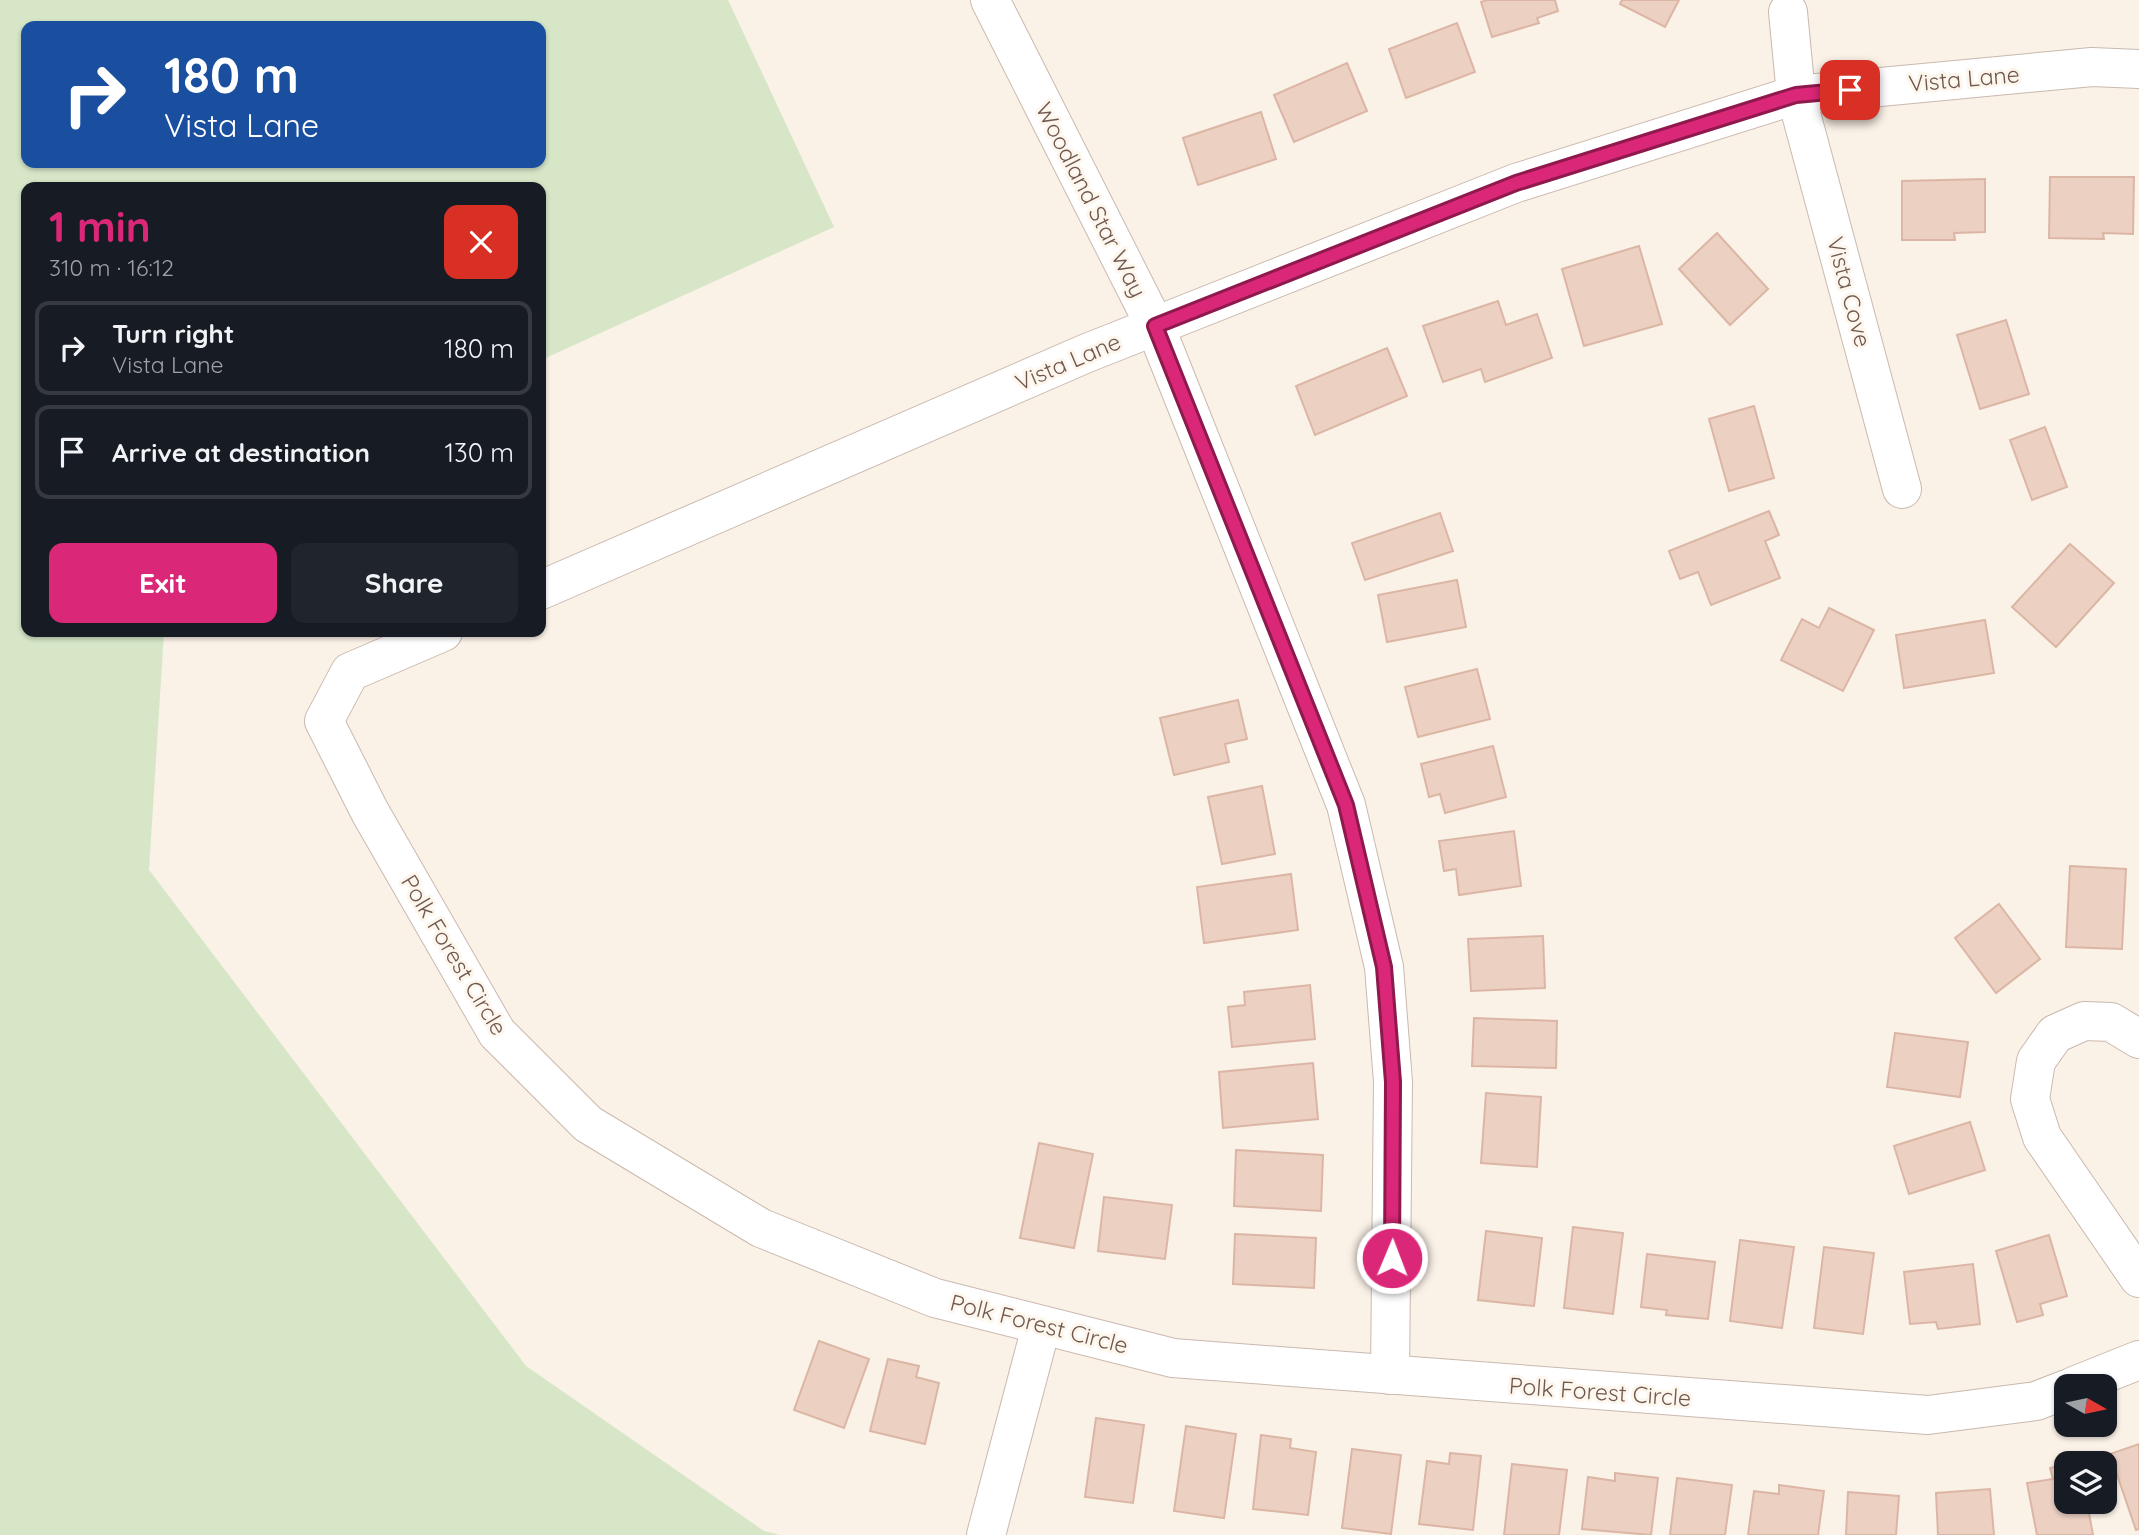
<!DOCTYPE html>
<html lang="en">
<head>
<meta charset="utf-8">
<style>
  :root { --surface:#171b24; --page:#20242c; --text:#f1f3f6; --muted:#9ea1a6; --line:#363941; --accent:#db2777 }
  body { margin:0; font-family:Quicksand,sans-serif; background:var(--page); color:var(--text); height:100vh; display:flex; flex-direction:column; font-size:26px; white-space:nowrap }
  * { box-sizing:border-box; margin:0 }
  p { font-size:23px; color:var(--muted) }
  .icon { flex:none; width:38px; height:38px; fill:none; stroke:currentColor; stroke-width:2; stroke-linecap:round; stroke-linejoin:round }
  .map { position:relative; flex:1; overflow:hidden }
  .side { position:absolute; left:21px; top:182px; width:525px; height:455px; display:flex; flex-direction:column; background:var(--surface); border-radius:14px; box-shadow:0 2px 5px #0004 }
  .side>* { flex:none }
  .top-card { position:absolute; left:21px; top:21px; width:525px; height:147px; border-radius:14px; box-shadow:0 2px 5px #0004; background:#1a4fa0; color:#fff; overflow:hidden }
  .needle { width:46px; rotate:99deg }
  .controls { position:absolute; left:2054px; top:1374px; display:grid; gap:14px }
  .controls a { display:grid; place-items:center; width:63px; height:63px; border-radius:14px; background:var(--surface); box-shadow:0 2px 5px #0004; font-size:35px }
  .pin { position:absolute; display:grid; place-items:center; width:60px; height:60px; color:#fff; margin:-30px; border-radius:14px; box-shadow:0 4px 10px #0006 }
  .me { position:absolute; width:77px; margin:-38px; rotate:1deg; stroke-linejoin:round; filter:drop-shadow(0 0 5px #0008) }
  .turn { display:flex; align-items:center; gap:24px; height:147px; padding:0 28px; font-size:32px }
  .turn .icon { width:91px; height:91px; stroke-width:2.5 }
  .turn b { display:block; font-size:49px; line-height:60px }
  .round { display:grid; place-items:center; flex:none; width:74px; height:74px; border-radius:14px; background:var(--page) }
  .overview { display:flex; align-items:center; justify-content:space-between; height:119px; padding:0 28px }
  h1 { font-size:42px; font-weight:700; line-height:52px; color:var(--accent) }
  .primary-button { display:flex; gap:14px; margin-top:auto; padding:14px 28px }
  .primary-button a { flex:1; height:80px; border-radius:14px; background:var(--accent); color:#fff; font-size:28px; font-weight:700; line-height:80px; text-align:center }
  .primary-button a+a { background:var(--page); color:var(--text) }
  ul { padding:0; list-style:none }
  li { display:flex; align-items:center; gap:21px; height:94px; margin:0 14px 10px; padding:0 14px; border:4px solid var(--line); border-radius:14px }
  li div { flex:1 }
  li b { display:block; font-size:26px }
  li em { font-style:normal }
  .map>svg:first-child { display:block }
</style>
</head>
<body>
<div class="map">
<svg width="2139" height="1535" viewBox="0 0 2139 1535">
  <rect width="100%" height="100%" fill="#faf1e7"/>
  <path fill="#d6e6c7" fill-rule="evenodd" d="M0,0H728L834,227L541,360V187H26V632H164L149,870L526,1366L764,1531L780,1535H0ZM26,26H541V163H26Z"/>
  <g fill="#ecd0c2" stroke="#dcb6a5" stroke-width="2">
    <polygon points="1487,0 1555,0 1558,11 1537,18 1539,23 1492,37 1481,2"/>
    <polygon points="1622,0 1679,0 1665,27 1620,4"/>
    <polygon points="1457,23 1475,72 1406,98 1389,49"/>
    <polygon points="1347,63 1367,111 1294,142 1274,95"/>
    <polygon points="1261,112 1276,159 1198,185 1183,138"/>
    <polygon points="2050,177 2134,177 2133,234 2103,233 2104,239 2049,238"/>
    <polygon points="1985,179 1985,232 1954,233 1955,240 1902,240 1902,181"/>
    <polygon points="1717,233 1768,289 1730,325 1679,269"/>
    <polygon points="1639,246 1662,324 1584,346 1562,269"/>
    <polygon points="1498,301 1506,325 1537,314 1552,358 1485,382 1481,369 1443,382 1423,326"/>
    <polygon points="2006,320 2029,394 1980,409 1957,335"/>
    <polygon points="1387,348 1407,396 1315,435 1296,386"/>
    <polygon points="1754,406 1774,478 1729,491 1709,419"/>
    <polygon points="2045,427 2067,487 2032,500 2010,440"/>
    <polygon points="1769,511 1779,535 1765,541 1780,578 1711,605 1698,572 1680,579 1669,551"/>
    <polygon points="1440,513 1453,551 1365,580 1352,543"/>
    <polygon points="2070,544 2114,583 2056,647 2012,607"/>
    <polygon points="1457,580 1466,627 1387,642 1378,595"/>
    <polygon points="1829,608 1874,630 1843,691 1781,660 1802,619 1819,628"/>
    <polygon points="1985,620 1994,673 1904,688 1896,635"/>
    <polygon points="1477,669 1490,719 1418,737 1405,687"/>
    <polygon points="1238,700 1247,739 1225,744 1229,762 1174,775 1160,718"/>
    <polygon points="1493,746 1506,797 1445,813 1440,794 1429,797 1421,764"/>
    <polygon points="1262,786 1275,854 1222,864 1208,797"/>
    <polygon points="1514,831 1521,886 1459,895 1456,869 1444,871 1439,841"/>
    <polygon points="2070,866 2126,869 2122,949 2066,947"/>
    <polygon points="1291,874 1298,930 1204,943 1197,887"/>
    <polygon points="1999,904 2040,959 1996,993 1955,938"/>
    <polygon points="1543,936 1545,988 1471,991 1468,939"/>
    <polygon points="1310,985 1315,1039 1232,1047 1228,1007 1245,1005 1244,992"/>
    <polygon points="1474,1018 1557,1021 1556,1068 1472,1066"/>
    <polygon points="1895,1033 1968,1042 1960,1097 1887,1087"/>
    <polygon points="1313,1063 1318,1119 1223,1128 1219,1072"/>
    <polygon points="1486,1093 1541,1097 1537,1167 1481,1163"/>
    <polygon points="1970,1122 1985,1170 1909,1194 1894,1146"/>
    <polygon points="1039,1143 1093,1154 1074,1248 1020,1238"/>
    <polygon points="1236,1150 1323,1155 1321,1211 1234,1206"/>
    <polygon points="1104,1197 1172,1205 1165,1259 1098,1251"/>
    <polygon points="1573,1227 1623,1233 1613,1314 1564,1308"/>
    <polygon points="1486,1231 1542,1238 1534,1306 1478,1300"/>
    <polygon points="1235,1234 1316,1238 1314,1288 1233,1284"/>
    <polygon points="2049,1235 2067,1296 2040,1304 2043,1315 2017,1322 1996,1251"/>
    <polygon points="1740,1240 1794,1247 1782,1328 1730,1321"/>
    <polygon points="1824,1247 1874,1253 1863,1334 1814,1328"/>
    <polygon points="1647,1254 1715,1262 1708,1319 1666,1315 1667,1310 1641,1307"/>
    <polygon points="1973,1264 1980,1324 1938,1329 1936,1322 1910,1324 1904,1272"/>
    <polygon points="819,1341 869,1359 844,1428 794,1410"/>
    <polygon points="888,1359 919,1366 916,1377 939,1383 925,1444 870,1431"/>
    <polygon points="1096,1418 1144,1425 1133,1503 1085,1497"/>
    <polygon points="1186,1426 1236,1434 1224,1518 1174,1511"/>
    <polygon points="1261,1435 1291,1439 1290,1448 1316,1452 1308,1515 1253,1509"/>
    <polygon points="2139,1444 2139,1529 2136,1530 2110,1454"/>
    <polygon points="1352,1449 1401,1455 1391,1534 1342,1528"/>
    <polygon points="1450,1453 1481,1456 1473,1530 1419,1524 1427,1461 1449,1464"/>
    <polygon points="1512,1464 1567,1470 1559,1535 1504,1535"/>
    <polygon points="2067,1464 2067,1502 2087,1502 2093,1535 2037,1535 2027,1483 2053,1479 2050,1468"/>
    <polygon points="1615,1473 1658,1478 1651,1535 1582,1529 1588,1477 1615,1481"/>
    <polygon points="1677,1478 1732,1485 1725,1535 1670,1535"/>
    <polygon points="1779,1485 1824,1491 1818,1535 1748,1535 1754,1491 1779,1494"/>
    <polygon points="1990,1489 1994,1535 1938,1535 1936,1493"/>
    <polygon points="1848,1492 1899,1496 1896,1535 1846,1535"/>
  </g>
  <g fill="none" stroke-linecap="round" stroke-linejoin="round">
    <g stroke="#cab9af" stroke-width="40">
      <g id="minor">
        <polyline points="990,0 1155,326 1346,805 1384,967 1393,1082 1390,1375"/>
        <polyline points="1788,12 1796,95 1902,489"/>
        <polyline points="541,590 1087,353 1516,183 1796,95 2092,67 2139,69"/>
        <polyline points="443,632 350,672 324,721 370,812 497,1033 588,1124 761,1228 935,1298 1173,1358 1928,1415 2036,1401 2067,1389"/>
        <polyline points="2139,1039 2111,1022 2084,1021 2055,1034 2036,1061 2030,1099 2042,1137 2139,1278"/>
        <polyline points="2074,1386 2139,1360"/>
        <polyline points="986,1535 1041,1327"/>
      </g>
    </g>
    <use href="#minor" stroke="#fff" stroke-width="38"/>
  </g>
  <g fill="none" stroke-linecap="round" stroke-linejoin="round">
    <g stroke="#8e194d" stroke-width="18">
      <polyline id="route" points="1392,1258 1393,1082 1384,967 1346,805 1155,326 1516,183 1796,95 1850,90"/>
    </g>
    <use href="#route" stroke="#db2777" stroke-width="12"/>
  </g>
  <g text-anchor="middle" stroke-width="6" stroke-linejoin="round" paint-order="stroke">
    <g font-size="23" fill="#70584f" stroke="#fdf6ed">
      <text transform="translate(1964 79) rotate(-5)" y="8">Vista Lane</text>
      <text transform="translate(1091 200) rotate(63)" y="8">Woodland Star Way</text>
      <text transform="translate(1849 292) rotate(75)" y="8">Vista Cove</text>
      <text transform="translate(1068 362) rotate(-23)" y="8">Vista Lane</text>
      <text transform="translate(454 955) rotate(59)" y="8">Polk Forest Circle</text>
      <text transform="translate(1039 1324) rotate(14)" y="8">Polk Forest Circle</text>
      <text transform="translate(1600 1392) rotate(4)" y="8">Polk Forest Circle</text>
    </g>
  </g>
</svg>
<div class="controls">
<a><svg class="needle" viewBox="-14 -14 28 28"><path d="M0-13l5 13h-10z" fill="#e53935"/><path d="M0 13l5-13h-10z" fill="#9ea1a6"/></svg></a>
<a><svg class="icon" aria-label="layers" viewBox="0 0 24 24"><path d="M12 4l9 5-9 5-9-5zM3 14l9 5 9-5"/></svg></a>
</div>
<div class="pin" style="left:1850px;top:90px;background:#d93025"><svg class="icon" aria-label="arrive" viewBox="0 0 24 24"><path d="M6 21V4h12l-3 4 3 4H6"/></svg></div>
<svg class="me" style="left:1392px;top:1258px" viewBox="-20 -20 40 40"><circle r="17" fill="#db2777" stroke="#fff" stroke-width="3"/><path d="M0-11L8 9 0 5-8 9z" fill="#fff"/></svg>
<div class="top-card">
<div class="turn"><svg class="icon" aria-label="right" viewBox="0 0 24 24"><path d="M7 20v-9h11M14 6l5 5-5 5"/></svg><div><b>180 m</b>Vista Lane</div></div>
</div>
<section class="side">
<div class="overview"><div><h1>1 min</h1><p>310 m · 16:12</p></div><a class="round" style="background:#d93025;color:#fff"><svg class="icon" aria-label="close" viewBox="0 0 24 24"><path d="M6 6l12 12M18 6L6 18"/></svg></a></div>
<ul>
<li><svg class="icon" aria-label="right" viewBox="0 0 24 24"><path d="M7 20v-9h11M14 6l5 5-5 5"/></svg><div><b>Turn right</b><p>Vista Lane</p></div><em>180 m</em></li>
<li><svg class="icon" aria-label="arrive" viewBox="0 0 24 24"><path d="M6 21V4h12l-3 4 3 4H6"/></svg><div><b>Arrive at destination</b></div><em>130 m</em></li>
</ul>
<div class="primary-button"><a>Exit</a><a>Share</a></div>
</section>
</div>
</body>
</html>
